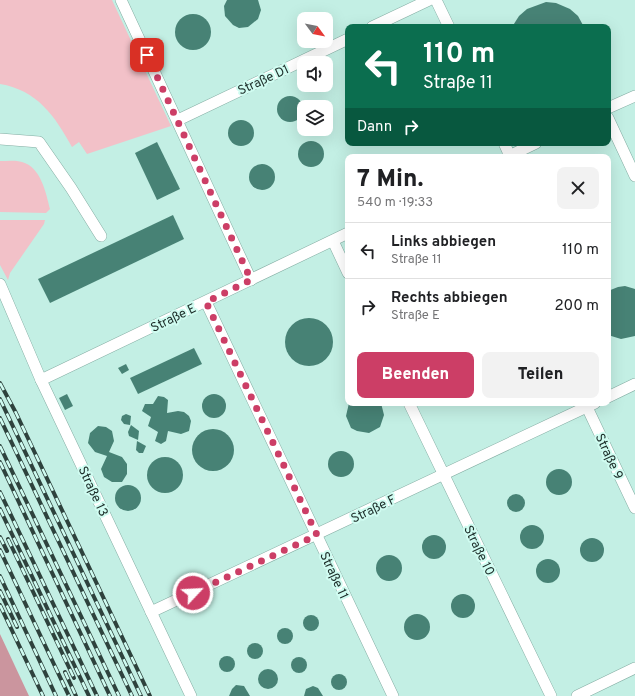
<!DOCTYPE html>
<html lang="de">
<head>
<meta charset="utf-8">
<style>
  :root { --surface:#fff; --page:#f2f2f2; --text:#202124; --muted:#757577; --line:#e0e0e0; --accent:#cc3e66 }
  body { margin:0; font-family:Overpass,sans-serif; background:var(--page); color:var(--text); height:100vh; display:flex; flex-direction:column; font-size:15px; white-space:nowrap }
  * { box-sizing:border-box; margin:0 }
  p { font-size:13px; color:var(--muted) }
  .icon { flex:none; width:22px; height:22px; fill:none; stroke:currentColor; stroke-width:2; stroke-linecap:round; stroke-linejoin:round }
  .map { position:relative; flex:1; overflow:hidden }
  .panel { position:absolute; left:345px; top:154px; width:266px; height:252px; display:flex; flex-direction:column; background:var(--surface); border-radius:8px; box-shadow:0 4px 16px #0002 }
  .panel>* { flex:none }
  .guide { position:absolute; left:345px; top:24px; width:266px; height:122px; border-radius:8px; box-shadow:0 4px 16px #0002; background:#0b6e4f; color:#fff; overflow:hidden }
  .needle { width:26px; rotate:122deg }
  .controls { position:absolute; left:297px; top:12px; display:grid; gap:8px }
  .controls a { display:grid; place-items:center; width:36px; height:36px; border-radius:8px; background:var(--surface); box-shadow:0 4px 16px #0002; font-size:20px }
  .pin { position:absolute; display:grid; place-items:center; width:34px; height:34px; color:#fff; margin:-17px; border-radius:8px; box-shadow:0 2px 6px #0006 }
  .me { position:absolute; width:44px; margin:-22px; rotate:65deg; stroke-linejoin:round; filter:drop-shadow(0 0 3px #0008) }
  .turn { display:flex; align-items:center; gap:14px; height:84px; padding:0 12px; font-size:18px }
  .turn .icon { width:52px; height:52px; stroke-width:2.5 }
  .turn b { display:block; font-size:28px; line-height:34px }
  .then { display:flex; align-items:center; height:38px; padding:0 12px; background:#0003; gap:8px; font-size:15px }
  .round { display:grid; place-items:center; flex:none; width:42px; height:42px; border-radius:8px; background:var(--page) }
  .headline { display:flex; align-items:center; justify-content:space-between; height:68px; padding:0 12px }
  h1 { font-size:24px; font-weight:800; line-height:30px }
  .cta { display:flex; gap:8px; margin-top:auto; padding:8px 12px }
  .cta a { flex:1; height:46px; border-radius:8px; background:var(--accent); color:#fff; font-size:16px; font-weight:800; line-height:46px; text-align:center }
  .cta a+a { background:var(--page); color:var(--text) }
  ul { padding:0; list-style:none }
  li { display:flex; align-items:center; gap:12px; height:56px; padding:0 12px; border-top:1px solid var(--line) }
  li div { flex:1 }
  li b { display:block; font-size:15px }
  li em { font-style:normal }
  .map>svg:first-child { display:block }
</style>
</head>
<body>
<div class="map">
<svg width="635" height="696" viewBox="0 0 635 696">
  <rect width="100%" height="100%" fill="#c3efe4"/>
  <g fill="#f2c1c8">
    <path d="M0,0H112L171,126L87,154L79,142L72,147C55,116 37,90 0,84Z"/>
    <path d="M0,161C7,161 16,160 22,162C41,167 46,193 50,209L46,213L0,212Z"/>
    <polygon points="0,220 45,220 44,224 10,273 8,280 0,265"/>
  </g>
  <polygon fill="#cb959e" points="0,634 29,696 0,696"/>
  <g fill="#478275">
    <polygon points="227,0 258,0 261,10 258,19 248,27 239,28 233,25 225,16 224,6"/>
    <polygon points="546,2 556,3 570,9 578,16 584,27 512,27 519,16 527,9"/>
    <circle cx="193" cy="32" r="18"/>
    <circle cx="290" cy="109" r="13"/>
    <circle cx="241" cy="133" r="13"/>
    <circle cx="311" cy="154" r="13"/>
    <polygon points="157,142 180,189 157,200 135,153"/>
    <circle cx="262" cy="177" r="13"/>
    <polygon points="173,215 184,239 50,303 38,279"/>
    <polygon points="625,286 635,289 635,336 621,339 608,335 608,291 618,287"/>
    <circle cx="309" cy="342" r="24"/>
    <polygon points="194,348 202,364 138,394 130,378"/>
    <polygon points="126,364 129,370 122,374 118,368"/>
    <polygon points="67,394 73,406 65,410 59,398"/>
    <circle cx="214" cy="406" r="12"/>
    <polygon points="158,396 164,397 168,400 167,413 178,411 184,412 189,416 191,421 189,431 181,434 168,431 166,441 161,444 155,441 158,432 148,426 151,417 142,411 145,404 153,404"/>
    <polygon points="349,403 381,403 384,415 380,427 369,433 357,431 351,428 346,416"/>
    <polygon points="126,414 131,416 130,425 124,424 121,420 122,416"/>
    <polygon points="131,425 139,431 138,440 129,436 128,432"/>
    <polygon points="98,426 106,427 112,431 114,441 109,452 122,457 127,464 127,474 122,482 112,482 104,477 101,469 107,456 95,452 88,443 90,433"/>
    <circle cx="213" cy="450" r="21"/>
    <polygon points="137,441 146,446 143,453 139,453 136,450"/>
    <circle cx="341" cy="464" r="13"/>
    <circle cx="165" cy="475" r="18"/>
    <circle cx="559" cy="482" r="13"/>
    <circle cx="128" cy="498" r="13"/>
    <circle cx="516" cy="503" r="9"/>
    <circle cx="532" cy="537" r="12"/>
    <circle cx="434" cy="547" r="12"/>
    <circle cx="592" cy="550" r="12"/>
    <circle cx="389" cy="568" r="13"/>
    <circle cx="548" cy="571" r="12"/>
    <circle cx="463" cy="606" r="12"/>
    <circle cx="417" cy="627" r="13"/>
    <circle cx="311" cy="623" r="8"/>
    <circle cx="285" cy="636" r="8"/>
    <circle cx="255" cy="651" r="8"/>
    <circle cx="227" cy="664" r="8"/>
    <circle cx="299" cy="665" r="8"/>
    <circle cx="268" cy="679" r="10"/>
    <circle cx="339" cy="682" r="8"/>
    <polygon points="236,685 244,686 250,696 229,696 232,689"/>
    <polygon points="313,686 318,688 323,696 304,696 306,689"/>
  </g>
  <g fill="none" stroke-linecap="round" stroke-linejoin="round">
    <g stroke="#84ada3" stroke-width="12">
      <g id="minor">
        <polyline points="121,0 251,280"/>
        <polyline points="436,0 449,27"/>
        <polyline points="372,27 429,0"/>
        <polyline points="608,108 635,96"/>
        <polyline points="608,118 635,176"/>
        <polyline points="178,120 348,39"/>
        <polyline points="0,139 39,142 71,188 101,236"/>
        <polyline points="504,143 510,156"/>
        <polyline points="507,157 536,143"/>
        <polyline points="333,241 348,273"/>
        <polyline points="0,284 41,380 191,696"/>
        <polyline points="206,302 393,696"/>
        <polyline points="41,380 348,233"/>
        <polyline points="608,397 635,384"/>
        <polyline points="409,403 551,696"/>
        <polyline points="585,403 635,508"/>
        <polyline points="151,612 595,403"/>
        <polyline points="577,696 635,668"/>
      </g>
    </g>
    <use href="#minor" stroke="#fff" stroke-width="11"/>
    <g stroke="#2e423d" stroke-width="4">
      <g id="rail">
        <polyline points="0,383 16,413 150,696"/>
        <polyline points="0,399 141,696"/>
        <polyline points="0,418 132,696"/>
        <polyline points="0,446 119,696"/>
        <polyline points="0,462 110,696"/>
        <polyline points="0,492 97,696"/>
        <polyline points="0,509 89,696"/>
        <polyline points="0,537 7,551"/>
        <polyline points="8,539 74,678"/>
        <polyline points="0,550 69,696"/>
        <polyline points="0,576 56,696"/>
        <polyline points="0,591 17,627"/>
        <polyline points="0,605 43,696"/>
        <polyline points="65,672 76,696"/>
      </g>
    </g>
    <use href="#rail" stroke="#d0fcf1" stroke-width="2.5" stroke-dasharray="8" stroke-linecap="butt"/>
  </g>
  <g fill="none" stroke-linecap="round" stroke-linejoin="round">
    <polyline stroke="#cc3e66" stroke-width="7" stroke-dasharray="0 12.6" points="147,55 251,280 206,302 317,535 193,593"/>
  </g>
  <g text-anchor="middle" stroke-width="4" stroke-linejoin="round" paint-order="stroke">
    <g font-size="13" fill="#1c2d29" stroke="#d0fcf1">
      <text transform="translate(263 79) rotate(-25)" y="5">Straße D1</text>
      <text transform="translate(173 317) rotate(-26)" y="5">Straße E</text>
      <text transform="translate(610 456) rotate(65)" y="5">Straße 9</text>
      <text transform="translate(94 491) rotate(65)" y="5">Straße 13</text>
      <text transform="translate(373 508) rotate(-26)" y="5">Straße F</text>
      <text transform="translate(480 550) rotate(64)" y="5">Straße 10</text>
      <text transform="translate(335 575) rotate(65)" y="5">Straße 11</text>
    </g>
  </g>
</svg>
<div class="controls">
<a><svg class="needle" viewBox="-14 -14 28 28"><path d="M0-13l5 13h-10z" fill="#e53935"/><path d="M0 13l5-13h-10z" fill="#757577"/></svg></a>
<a><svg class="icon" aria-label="sound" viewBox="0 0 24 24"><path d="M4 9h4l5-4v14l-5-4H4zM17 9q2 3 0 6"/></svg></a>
<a><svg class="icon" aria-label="layers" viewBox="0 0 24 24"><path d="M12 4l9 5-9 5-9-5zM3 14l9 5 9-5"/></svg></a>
</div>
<div class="pin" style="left:147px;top:55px;background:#d93025"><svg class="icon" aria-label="arrive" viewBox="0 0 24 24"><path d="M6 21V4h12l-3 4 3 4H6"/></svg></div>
<svg class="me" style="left:193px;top:593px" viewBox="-20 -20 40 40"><circle r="17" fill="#cc3e66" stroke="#fff" stroke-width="3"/><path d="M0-11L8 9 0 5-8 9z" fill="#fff"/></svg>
<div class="guide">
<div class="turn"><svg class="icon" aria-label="left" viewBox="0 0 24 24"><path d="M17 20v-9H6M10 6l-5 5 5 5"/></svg><div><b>110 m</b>Straße 11</div></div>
<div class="then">Dann<svg class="icon" aria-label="right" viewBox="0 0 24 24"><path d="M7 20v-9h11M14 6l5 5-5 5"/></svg></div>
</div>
<section class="panel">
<div class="headline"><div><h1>7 Min.</h1><p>540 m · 19:33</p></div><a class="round"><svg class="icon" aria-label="close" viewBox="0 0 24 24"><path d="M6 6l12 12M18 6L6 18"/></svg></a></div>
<ul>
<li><svg class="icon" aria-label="left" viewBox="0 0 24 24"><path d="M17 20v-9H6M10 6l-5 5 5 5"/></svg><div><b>Links abbiegen</b><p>Straße 11</p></div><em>110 m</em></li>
<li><svg class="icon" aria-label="right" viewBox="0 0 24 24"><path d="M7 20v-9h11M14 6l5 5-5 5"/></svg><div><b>Rechts abbiegen</b><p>Straße E</p></div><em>200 m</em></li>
</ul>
<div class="cta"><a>Beenden</a><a>Teilen</a></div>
</section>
</div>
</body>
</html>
